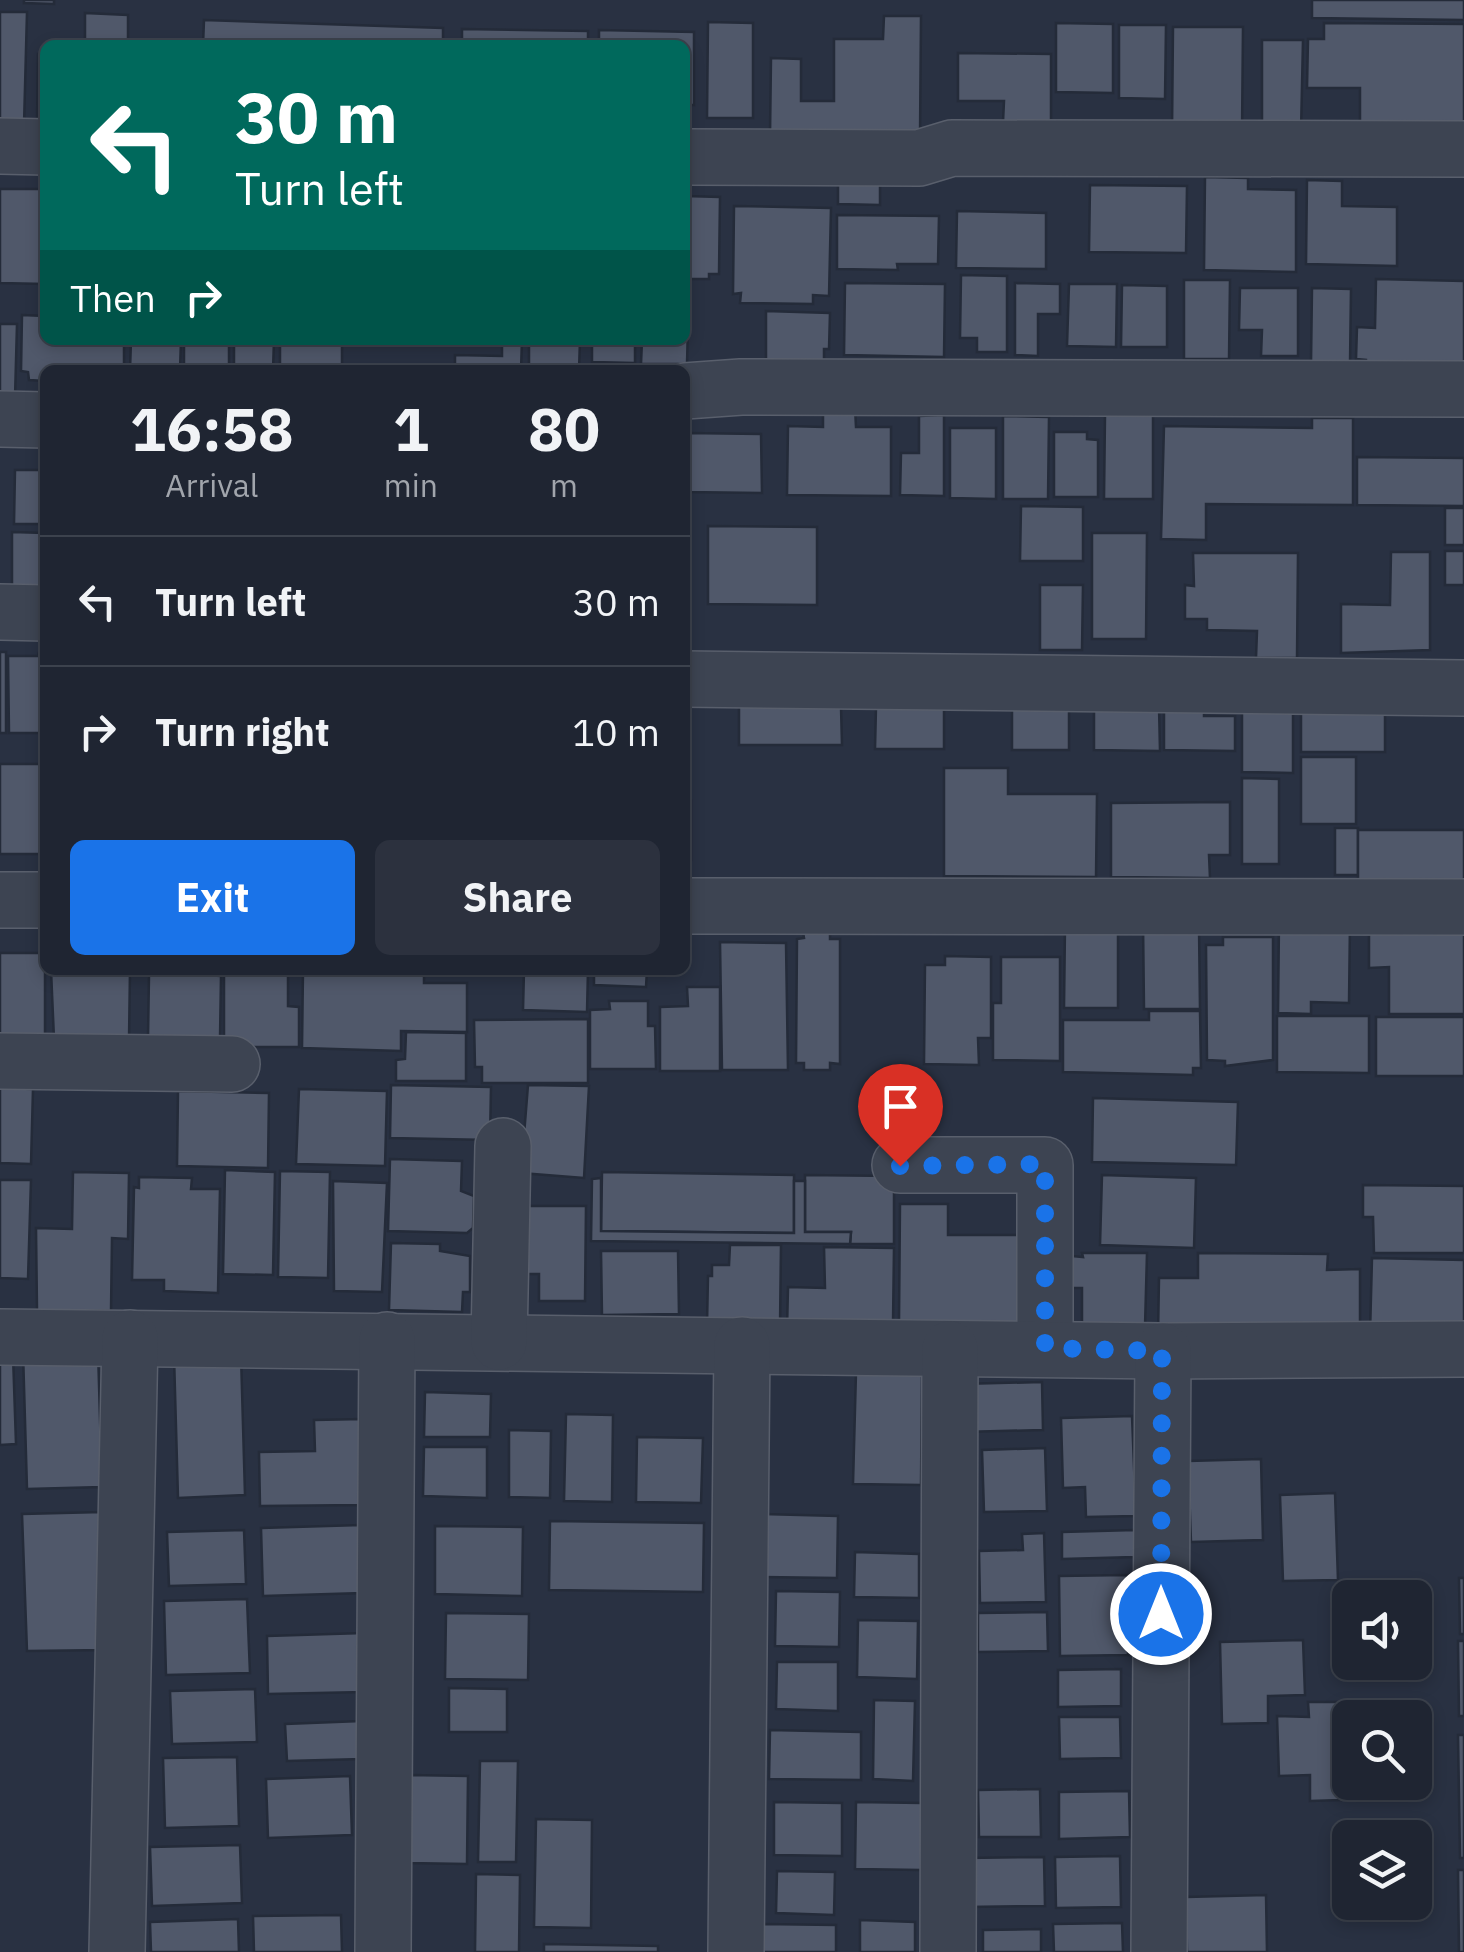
<!DOCTYPE html>
<html lang="en">
<head>
<meta charset="utf-8">
<style>
  :root { --surface:#1f2532; --page:#2c313e; --text:#f1f3f6; --muted:#a1a5ac; --line:#3c424d; --accent:#1a73e8 }
  body { margin:0; font-family:"IBM Plex Sans",sans-serif; background:var(--page); color:var(--text); height:100vh; display:flex; flex-direction:column; font-size:38px; white-space:nowrap }
  * { box-sizing:border-box; margin:0 }
  p { font-size:32px; color:var(--muted) }
  .icon { flex:none; width:55px; height:55px; fill:none; stroke:currentColor; stroke-width:2; stroke-linecap:round; stroke-linejoin:round }
  .map { position:relative; flex:1; overflow:hidden }
  .details { position:absolute; left:40px; top:365px; width:650px; height:610px; display:flex; flex-direction:column; background:var(--surface); border-radius:15px; box-shadow:0 5px 15px #0003,0 0 0 2px var(--line) }
  .details>* { flex:none }
  .top-card { position:absolute; left:40px; top:40px; width:650px; height:305px; border-radius:15px; box-shadow:0 5px 15px #0003,0 0 0 2px var(--line); background:#00695c; color:#fff; overflow:hidden }
  .controls { position:absolute; left:1332px; top:1580px; display:grid; gap:20px }
  .controls a { display:grid; place-items:center; width:100px; height:100px; border-radius:15px; background:var(--surface); box-shadow:0 5px 15px #0003,0 0 0 2px var(--line); font-size:50px }
  .pin { position:absolute; display:grid; place-items:center; width:85px; height:85px; color:#fff; margin:-102px -42px; border-radius:50% 50% 50% 0; rotate:-45deg; box-shadow:0 0 10px #0007 }
  .pin .icon { rotate:45deg }
  .me { position:absolute; width:110px; margin:-55px; rotate:0deg; stroke-linejoin:round; filter:drop-shadow(0 0 8px #0008) }
  .turn { display:flex; align-items:center; gap:35px; height:210px; padding:0 30px; font-size:45px }
  .turn .icon { width:130px; height:130px; stroke-width:2.5 }
  .turn b { display:block; font-size:70px; line-height:85px }
  .then { display:flex; align-items:center; height:95px; padding:0 30px; background:#0003; gap:20px; font-size:38px }
  .eta { display:flex; justify-content:space-evenly; align-items:center; height:170px; text-align:center }
  .eta b { font-size:60px; font-weight:700; line-height:70px }
  .cta { display:flex; gap:20px; margin-top:auto; padding:20px 30px }
  .cta a { flex:1; height:115px; border-radius:15px; background:var(--accent); color:#fff; font-size:40px; font-weight:700; line-height:115px; text-align:center }
  .cta a+a { background:var(--page); color:var(--text) }
  ul { padding:0; list-style:none }
  li { display:flex; align-items:center; gap:30px; height:130px; padding:0 30px; border-top:2px solid var(--line) }
  li div { flex:1 }
  li b { display:block; font-size:38px }
  li em { font-style:normal }
  .map>svg:first-child { display:block }
</style>
</head>
<body>
<div class="map">
<svg width="1464" height="1952" viewBox="0 0 1464 1952">
  <rect width="100%" height="100%" fill="#293142"/>
  <g fill="#50586a" stroke="#242b39" stroke-width="2.5">
    <polygon points="24,0 54,0 54,4 24,3"/>
    <polygon points="1312,0 1464,0 1464,20 1312,18"/>
    <polygon points="0,12 27,12 24,125 0,124"/>
    <polygon points="85,13 128,15 128,45 85,45"/>
    <polygon points="884,16 921,16 920,137 770,136 771,58 801,59 801,101 834,101 834,39 883,39"/>
    <polygon points="204,20 443,28 443,45 203,45"/>
    <polygon points="708,22 753,23 753,118 707,118"/>
    <polygon points="1056,23 1113,24 1113,93 1056,92"/>
    <polygon points="1324,23 1464,24 1464,123 1360,122 1360,88 1307,88 1308,39 1324,39"/>
    <polygon points="1119,25 1166,25 1165,99 1119,98"/>
    <polygon points="1173,27 1243,27 1242,132 1172,131"/>
    <polygon points="462,29 588,31 588,45 462,45"/>
    <polygon points="599,30 694,32 694,105 685,105 685,45 599,45"/>
    <polygon points="1262,40 1303,40 1301,132 1262,132"/>
    <polygon points="958,53 1051,54 1051,122 1003,122 1004,101 958,101"/>
    <polygon points="38,54 45,54 45,123 37,123"/>
    <polygon points="838,173 880,174 880,205 838,204"/>
    <polygon points="1205,177 1248,178 1248,189 1296,190 1296,272 1204,270"/>
    <polygon points="1307,180 1342,181 1342,206 1397,207 1397,266 1306,264"/>
    <polygon points="1090,185 1187,186 1186,253 1089,252"/>
    <polygon points="0,189 45,189 45,284 0,283"/>
    <polygon points="685,196 720,197 719,274 709,274 709,279 685,279"/>
    <polygon points="734,206 831,208 829,296 813,295 813,304 740,303 741,293 733,294"/>
    <polygon points="957,211 1046,213 1046,269 956,268"/>
    <polygon points="837,215 939,216 938,264 897,264 898,270 837,269"/>
    <polygon points="961,275 1007,276 1007,352 977,352 977,338 960,338"/>
    <polygon points="1376,279 1464,281 1464,376 1367,374 1366,360 1356,359 1357,327 1375,328"/>
    <polygon points="1184,280 1230,280 1229,359 1184,359"/>
    <polygon points="845,283 945,284 944,357 844,355"/>
    <polygon points="1015,283 1060,284 1060,314 1038,314 1038,356 1015,355"/>
    <polygon points="1069,284 1117,284 1116,347 1067,346"/>
    <polygon points="1122,285 1167,286 1167,347 1121,347"/>
    <polygon points="685,287 689,287 687,364 641,364 642,340 685,340"/>
    <polygon points="1240,288 1298,288 1298,356 1261,356 1262,330 1239,330"/>
    <polygon points="1312,288 1351,289 1350,364 1311,363"/>
    <polygon points="766,311 830,313 829,349 824,349 824,366 766,365"/>
    <polygon points="22,315 45,316 45,340 124,340 124,370 45,370 45,381 29,380 28,372 21,371"/>
    <polygon points="0,324 17,324 15,398 0,398"/>
    <polygon points="131,340 181,340 180,370 130,370"/>
    <rect x="184" y="340" width="45" height="30"/>
    <polygon points="234,340 274,340 273,370 234,370"/>
    <polygon points="280,340 342,340 342,370 280,369"/>
    <polygon points="502,340 522,340 521,370 455,370 455,355 502,356"/>
    <polygon points="529,340 580,340 579,370 529,370"/>
    <polygon points="592,340 635,340 635,363 592,362"/>
    <polygon points="823,408 855,408 856,427 891,427 891,496 787,495 788,426 823,427"/>
    <polygon points="944,415 944,496 900,495 901,453 919,453 919,416"/>
    <polygon points="1105,415 1153,415 1153,499 1104,499"/>
    <polygon points="1003,416 1049,417 1048,499 1003,499"/>
    <polygon points="1312,418 1353,418 1353,505 1206,504 1206,540 1161,539 1164,426 1312,428"/>
    <polygon points="950,428 996,428 996,499 950,498"/>
    <polygon points="1054,432 1087,432 1087,439 1098,440 1098,497 1054,497"/>
    <polygon points="686,433 761,434 762,493 685,492"/>
    <polygon points="1357,457 1464,458 1464,506 1357,505"/>
    <polygon points="15,470 45,470 45,524 14,524"/>
    <polygon points="1021,506 1083,507 1083,561 1020,561"/>
    <rect x="1445" y="508" width="19" height="37"/>
    <polygon points="708,526 817,527 817,605 708,604"/>
    <polygon points="12,532 45,533 45,590 12,590"/>
    <polygon points="1092,533 1147,533 1146,639 1092,639"/>
    <rect x="1445" y="551" width="19" height="34"/>
    <polygon points="1391,552 1430,552 1430,650 1341,653 1341,604 1390,605"/>
    <polygon points="1193,553 1298,553 1297,658 1256,658 1257,631 1207,630 1207,619 1185,619 1185,585 1194,586"/>
    <rect x="685" y="564" width="4" height="53"/>
    <polygon points="1040,585 1083,585 1082,650 1040,650"/>
    <rect x="0" y="652" width="6" height="81"/>
    <polygon points="39,652 45,652 45,733 9,733 8,656 38,656"/>
    <polygon points="739,693 841,707 842,745 739,745"/>
    <polygon points="1164,701 1204,701 1204,716 1235,716 1235,751 1164,750"/>
    <polygon points="1385,704 1385,752 1301,752 1301,711"/>
    <polygon points="1094,705 1159,706 1160,751 1094,750"/>
    <rect x="1012" y="706" width="57" height="44"/>
    <polygon points="876,707 944,708 944,749 875,749"/>
    <polygon points="1242,711 1293,711 1293,773 1242,772"/>
    <rect x="1301" y="757" width="55" height="67"/>
    <rect x="0" y="764" width="43" height="90"/>
    <polygon points="944,768 1008,768 1008,794 1097,794 1096,877 944,876"/>
    <polygon points="1242,778 1279,779 1279,864 1242,864"/>
    <polygon points="685,801 691,801 691,860 685,861"/>
    <polygon points="1230,802 1230,855 1209,855 1210,878 1111,877 1111,803"/>
    <rect x="1335" y="828" width="23" height="47"/>
    <rect x="1358" y="830" width="106" height="54"/>
    <polygon points="1143,921 1199,927 1200,1009 1144,1009"/>
    <polygon points="1279,922 1350,922 1349,1003 1311,1002 1311,1014 1278,1013"/>
    <polygon points="1369,922 1464,922 1464,1014 1389,1014 1389,967 1369,968"/>
    <polygon points="1065,926 1118,927 1118,1008 1064,1008"/>
    <polygon points="803,932 830,933 830,939 840,939 840,1064 830,1063 830,1070 804,1070 804,1063 796,1063 797,939 804,938"/>
    <polygon points="1223,937 1273,937 1273,1060 1225,1066 1225,1061 1207,1060 1206,945 1223,945"/>
    <polygon points="720,942 786,943 788,1070 722,1070"/>
    <polygon points="0,953 45,953 45,1044 0,1037"/>
    <polygon points="945,956 991,957 991,1038 978,1038 979,1065 924,1064 925,965 945,965"/>
    <polygon points="1001,957 1060,957 1060,1061 993,1060 993,1003 1001,1003"/>
    <polygon points="51,970 130,970 129,1040 54,1039"/>
    <polygon points="172,970 206,970 206,975 221,976 220,1039 148,1038 149,975 172,975"/>
    <polygon points="224,970 288,970 288,1006 299,1007 299,1047 224,1047"/>
    <polygon points="303,970 424,970 424,983 467,983 467,1032 401,1031 401,1051 302,1048"/>
    <polygon points="524,970 588,970 587,1012 523,1010"/>
    <polygon points="594,970 647,970 646,987 594,985"/>
    <polygon points="687,987 720,987 720,1071 660,1071 660,1007 688,1006"/>
    <polygon points="609,1001 648,1001 648,1026 655,1026 656,1069 590,1069 590,1010 610,1009"/>
    <polygon points="1149,1011 1200,1011 1201,1068 1193,1068 1193,1075 1063,1072 1063,1020 1149,1020"/>
    <polygon points="1277,1016 1369,1016 1369,1073 1277,1072"/>
    <rect x="1376" y="1017" width="88" height="59"/>
    <polygon points="588,1019 588,1083 482,1083 482,1067 475,1067 474,1020"/>
    <polygon points="406,1032 466,1033 466,1081 396,1081 396,1060 405,1059"/>
    <polygon points="391,1085 491,1087 490,1140 390,1138"/>
    <polygon points="528,1085 589,1086 584,1178 521,1173"/>
    <polygon points="0,1088 33,1089 31,1164 0,1163"/>
    <polygon points="299,1089 387,1091 385,1166 296,1164"/>
    <polygon points="178,1091 269,1093 268,1168 177,1166"/>
    <polygon points="1093,1098 1238,1102 1236,1165 1092,1162"/>
    <polygon points="390,1159 462,1161 461,1191 474,1196 473,1228 467,1233 388,1231"/>
    <polygon points="225,1170 275,1172 273,1275 223,1274"/>
    <polygon points="280,1171 330,1172 328,1278 278,1277"/>
    <polygon points="73,1172 129,1173 128,1239 112,1238 111,1311 37,1310 36,1228 72,1229"/>
    <polygon points="602,1172 794,1175 794,1233 601,1231"/>
    <polygon points="805,1175 894,1176 894,1244 850,1244 851,1232 805,1232"/>
    <polygon points="1102,1175 1196,1178 1194,1248 1100,1245"/>
    <polygon points="139,1177 192,1178 191,1189 220,1189 218,1293 164,1291 164,1280 132,1280 134,1187 139,1188"/>
    <polygon points="601,1178 601,1231 794,1233 794,1181 805,1181 805,1232 851,1232 850,1244 591,1241 592,1179"/>
    <polygon points="0,1180 31,1180 28,1279 0,1278"/>
    <polygon points="333,1181 387,1183 382,1292 334,1291"/>
    <polygon points="1363,1185 1464,1186 1464,1253 1374,1253 1373,1217 1363,1217"/>
    <polygon points="900,1204 948,1204 948,1235 1025,1235 1025,1323 899,1322"/>
    <polygon points="528,1206 586,1206 585,1301 539,1301 539,1274 527,1274"/>
    <polygon points="391,1243 440,1244 440,1251 470,1256 470,1292 463,1292 462,1312 389,1310"/>
    <polygon points="730,1245 781,1245 780,1327 707,1325 708,1276 712,1276 712,1265 729,1265"/>
    <polygon points="824,1247 894,1248 893,1324 787,1330 788,1287 825,1288"/>
    <polygon points="601,1251 678,1251 679,1314 602,1315"/>
    <polygon points="1082,1253 1147,1253 1145,1327 1082,1327 1082,1288 1071,1288 1072,1256 1083,1257"/>
    <polygon points="1198,1253 1328,1254 1327,1270 1360,1269 1360,1339 1158,1335 1159,1278 1198,1278"/>
    <polygon points="1372,1258 1464,1260 1464,1336 1370,1334"/>
    <polygon points="98,1350 102,1487 27,1489 23,1352"/>
    <polygon points="0,1355 13,1355 16,1444 0,1445"/>
    <polygon points="241,1355 245,1495 178,1498 174,1356"/>
    <polygon points="856,1372 922,1373 921,1485 853,1484"/>
    <polygon points="1042,1382 1043,1430 962,1432 960,1384"/>
    <polygon points="425,1392 491,1394 490,1437 424,1437"/>
    <polygon points="566,1414 613,1415 612,1502 564,1501"/>
    <polygon points="1132,1416 1136,1516 1086,1517 1085,1487 1063,1488 1061,1418"/>
    <polygon points="363,1419 363,1505 260,1506 259,1452 315,1451 314,1420"/>
    <polygon points="509,1430 551,1431 550,1498 509,1497"/>
    <polygon points="637,1437 703,1438 701,1503 636,1502"/>
    <polygon points="424,1447 487,1447 487,1498 423,1496"/>
    <polygon points="1045,1448 1047,1511 984,1512 982,1450"/>
    <polygon points="1261,1459 1263,1540 1191,1542 1188,1461"/>
    <polygon points="1335,1493 1338,1580 1283,1581 1280,1495"/>
    <polygon points="102,1512 106,1650 27,1651 22,1514"/>
    <polygon points="758,1514 838,1516 837,1578 756,1577"/>
    <polygon points="550,1521 704,1523 703,1592 549,1590"/>
    <polygon points="361,1525 363,1593 263,1596 261,1528"/>
    <polygon points="435,1526 523,1527 522,1596 435,1594"/>
    <polygon points="244,1530 246,1584 169,1586 167,1532"/>
    <polygon points="1135,1530 1135,1557 1062,1559 1062,1532"/>
    <polygon points="1044,1533 1046,1602 980,1603 979,1551 1023,1550 1022,1534"/>
    <polygon points="855,1552 919,1554 919,1598 854,1597"/>
    <polygon points="1127,1575 1128,1655 1060,1656 1059,1576"/>
    <polygon points="1459,1578 1464,1578 1464,1634 1460,1634"/>
    <polygon points="776,1591 840,1592 839,1647 775,1646"/>
    <polygon points="247,1599 250,1673 166,1675 164,1601"/>
    <polygon points="1047,1612 1048,1651 978,1652 978,1613"/>
    <polygon points="446,1613 529,1614 528,1680 445,1679"/>
    <polygon points="858,1620 918,1621 917,1679 857,1677"/>
    <polygon points="364,1633 365,1692 268,1694 267,1636"/>
    <polygon points="1303,1640 1305,1695 1268,1696 1268,1723 1222,1724 1220,1642"/>
    <polygon points="1458,1641 1464,1641 1464,1716 1459,1716"/>
    <polygon points="777,1662 838,1662 838,1711 776,1709"/>
    <polygon points="1121,1669 1121,1706 1058,1707 1058,1670"/>
    <polygon points="449,1688 507,1689 507,1732 449,1732"/>
    <polygon points="255,1689 257,1742 172,1744 170,1691"/>
    <polygon points="874,1700 915,1701 913,1781 873,1779"/>
    <polygon points="1308,1702 1339,1702 1341,1800 1310,1801 1310,1775 1279,1776 1277,1716 1309,1717"/>
    <polygon points="1059,1717 1120,1717 1121,1758 1060,1759"/>
    <polygon points="361,1721 362,1759 287,1761 285,1724"/>
    <polygon points="770,1730 861,1732 861,1780 769,1779"/>
    <polygon points="1458,1735 1464,1735 1464,1858 1460,1858"/>
    <polygon points="237,1757 239,1826 165,1828 163,1758"/>
    <polygon points="480,1761 518,1761 516,1862 478,1862"/>
    <polygon points="409,1775 468,1776 467,1864 407,1863"/>
    <polygon points="350,1776 352,1835 268,1838 266,1779"/>
    <polygon points="1040,1789 1041,1837 979,1837 978,1790"/>
    <polygon points="1129,1791 1130,1837 1059,1839 1059,1792"/>
    <polygon points="774,1802 842,1803 842,1856 774,1855"/>
    <polygon points="856,1802 922,1803 921,1870 855,1869"/>
    <polygon points="536,1819 592,1820 591,1928 534,1927"/>
    <polygon points="240,1845 242,1903 152,1906 150,1847"/>
    <polygon points="1120,1856 1121,1907 1056,1908 1055,1857"/>
    <polygon points="1044,1857 1045,1906 966,1907 965,1858"/>
    <polygon points="1458,1870 1464,1870 1464,1952 1459,1952"/>
    <polygon points="777,1871 835,1872 834,1915 776,1913"/>
    <polygon points="476,1874 520,1875 519,1952 475,1952"/>
    <polygon points="1266,1895 1267,1952 1187,1952 1186,1897"/>
    <polygon points="341,1915 342,1952 254,1952 253,1916"/>
    <polygon points="238,1919 239,1952 151,1952 150,1922"/>
    <polygon points="860,1920 915,1922 915,1952 860,1952"/>
    <polygon points="1122,1923 1123,1952 1054,1952 1053,1924"/>
    <polygon points="762,1924 836,1925 836,1952 762,1952"/>
    <polygon points="1041,1929 1041,1952 983,1952 983,1930"/>
    <polygon points="544,1944 658,1946 658,1952 544,1952"/>
  </g>
  <g fill="none" stroke-linecap="round" stroke-linejoin="round">
    <g stroke="#595f6c" stroke-width="58">
      <g id="minor">
        <polyline points="0,146 45,147"/>
        <polyline points="685,157 919,158 952,148 1464,149"/>
        <polyline points="685,391 741,387 1464,389"/>
        <polyline points="0,419 45,420"/>
        <polyline points="0,612 45,613"/>
        <polyline points="685,679 1464,688"/>
        <polyline points="0,900 45,900"/>
        <polyline points="685,906 1464,907"/>
        <polyline points="0,1061 232,1064"/>
        <polyline points="900,1165 1045,1165 1045,1349"/>
        <polyline points="0,1337 1163,1351 1464,1349"/>
        <polyline points="499,1342 503,1146"/>
        <polyline points="117,1952 130,1338"/>
        <polyline points="383,1952 387,1340"/>
        <polyline points="736,1952 742,1345"/>
        <polyline points="948,1952 950,1349"/>
        <polyline points="1159,1952 1163,1351"/>
      </g>
    </g>
    <use href="#minor" stroke="#3d4452" stroke-width="55"/>
  </g>
  <g fill="none" stroke-linecap="round" stroke-linejoin="round">
    <polyline stroke="#1a73e8" stroke-width="18" stroke-dasharray="0 32.4" points="900,1166 1045,1164 1045,1348 1162,1351 1161,1614"/>
  </g>
</svg>
<div class="controls">
<a><svg class="icon" aria-label="sound" viewBox="0 0 24 24"><path d="M4 9h4l5-4v14l-5-4H4zM17 9q2 3 0 6"/></svg></a>
<a><svg class="icon" aria-label="search" viewBox="0 0 24 24"><circle cx="10" cy="10" r="6"/><path d="M15 15l6 6"/></svg></a>
<a><svg class="icon" aria-label="layers" viewBox="0 0 24 24"><path d="M12 4l9 5-9 5-9-5zM3 14l9 5 9-5"/></svg></a>
</div>
<div class="pin" style="left:900px;top:1166px;background:#d93025"><svg class="icon" aria-label="arrive" viewBox="0 0 24 24"><path d="M6 21V4h12l-3 4 3 4H6"/></svg></div>
<svg class="me" style="left:1161px;top:1614px" viewBox="-20 -20 40 40"><circle r="17" fill="#1a73e8" stroke="#fff" stroke-width="3"/><path d="M0-11L8 9 0 5-8 9z" fill="#fff"/></svg>
<div class="top-card">
<div class="turn"><svg class="icon" aria-label="left" viewBox="0 0 24 24"><path d="M17 20v-9H6M10 6l-5 5 5 5"/></svg><div><b>30 m</b>Turn left</div></div>
<div class="then">Then<svg class="icon" aria-label="right" viewBox="0 0 24 24"><path d="M7 20v-9h11M14 6l5 5-5 5"/></svg></div>
</div>
<section class="details">
<div class="eta">
<div><b>16:58</b><p>Arrival</p></div>
<div><b>1</b><p>min</p></div>
<div><b>80</b><p>m</p></div>
</div>
<ul>
<li><svg class="icon" aria-label="left" viewBox="0 0 24 24"><path d="M17 20v-9H6M10 6l-5 5 5 5"/></svg><div><b>Turn left</b></div><em>30 m</em></li>
<li><svg class="icon" aria-label="right" viewBox="0 0 24 24"><path d="M7 20v-9h11M14 6l5 5-5 5"/></svg><div><b>Turn right</b></div><em>10 m</em></li>
</ul>
<div class="cta"><a>Exit</a><a>Share</a></div>
</section>
</div>
</body>
</html>
